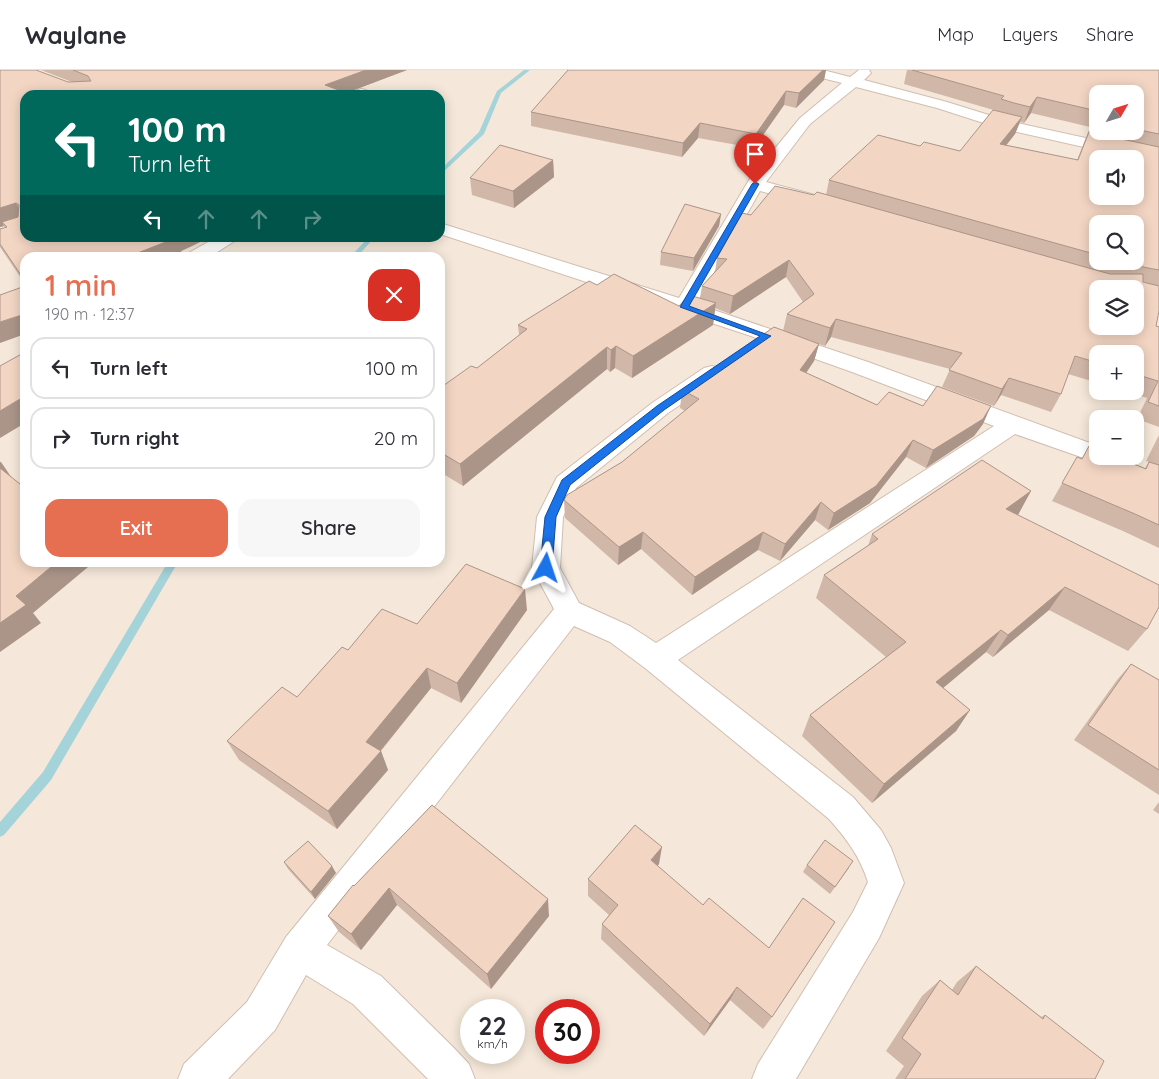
<!DOCTYPE html>
<html lang="en">
<head>
<meta charset="utf-8">
<style>
  :root { --surface:#fff; --page:#f7f7f7; --text:#2b2b33; --muted:#7c7c81; --line:#e1e1e2; --accent:#e76f51 }
  body { margin:0; font-family:Quicksand,sans-serif; background:var(--page); color:var(--text); height:100vh; display:flex; flex-direction:column; font-size:19px; white-space:nowrap }
  * { box-sizing:border-box; margin:0 }
  p { font-size:16px; color:var(--muted) }
  .icon { flex:none; width:28px; height:28px; fill:none; stroke:currentColor; stroke-width:2; stroke-linecap:round; stroke-linejoin:round }
  .map { position:relative; flex:1; overflow:hidden }
  .panel { position:absolute; left:20px; top:182px; width:425px; height:315px; display:flex; flex-direction:column; background:var(--surface); border-radius:15px; box-shadow:0 2px 12px #0003 }
  .panel>* { flex:none }
  .hud { position:absolute; left:20px; top:20px; width:425px; height:152px; border-radius:15px; box-shadow:0 2px 12px #0003; background:#00695c; color:#fff; overflow:hidden }
  .needle { width:32px; rotate:51deg }
  .controls { position:absolute; left:1089px; top:15px; display:grid; gap:10px }
  .controls a { display:grid; place-items:center; width:55px; height:55px; border-radius:10px; background:var(--surface); box-shadow:0 2px 12px #0003; font-size:25px }
  .speed { position:absolute; left:460px; top:929px; display:flex; gap:10px; font-size:25px; font-weight:700; text-align:center }
  .speed>* { display:grid; place-content:center; width:65px; height:65px; border-radius:50%; background:var(--surface); box-shadow:0 2px 12px #0003; line-height:1 }
  .speed small { font-size:12px; font-weight:400 }
  .speed .limit { border:8px solid #d22; background:#fff; color:#111 }
  .pin { position:absolute; display:grid; place-items:center; width:42px; height:42px; color:#fff; margin:-51px -21px; border-radius:50% 50% 50% 0; rotate:-45deg; box-shadow:0 0 5px #0007 }
  .pin .icon { rotate:45deg }
  .me { position:absolute; width:55px; margin:-28px; rotate:5deg; stroke-linejoin:round; filter:drop-shadow(0 0 4px #0008) }
  .turn { display:flex; align-items:center; gap:18px; height:105px; padding:0 25px; font-size:22px }
  .turn .icon { width:65px; height:65px; stroke-width:2.5 }
  .turn b { display:block; font-size:35px; line-height:42px }
  .lanes { display:flex; align-items:center; height:48px; padding:0 25px; background:#0003; justify-content:center; gap:25px; direction:ltr }
  .lanes .off { opacity:.35 }
  .round { display:grid; place-items:center; flex:none; width:52px; height:52px; border-radius:15px; background:var(--page) }
  .overview { display:flex; align-items:center; justify-content:space-between; height:85px; padding:0 25px }
  h1 { font-size:30px; font-weight:600; line-height:38px; color:var(--accent) }
  .button { display:flex; gap:10px; margin-top:auto; padding:10px 25px }
  .button a { flex:1; height:58px; border-radius:15px; background:var(--accent); color:#fff; font-size:20px; font-weight:600; line-height:58px; text-align:center }
  .button a+a { background:var(--page); color:var(--text) }
  ul { padding:0; list-style:none }
  li { display:flex; align-items:center; gap:15px; height:62px; margin:0 10px 8px; padding:0 15px; border:2px solid var(--line); border-radius:15px }
  li div { flex:1 }
  li b { display:block; font-size:19px }
  li em { font-style:normal }
  header { display:flex; align-items:center; gap:30px; box-sizing:border-box; height:70px; padding:0 25px; background:var(--surface); border-bottom:1px solid var(--line) }
  header strong { font-size:24px }
  nav { display:flex; gap:28px; margin-inline-start:auto; font-size:18px }
  .map>svg:first-child { display:block }
</style>
</head>
<body>
<header>
<strong>Waylane</strong>
<nav><a>Map</a><a>Layers</a><a>Share</a></nav>
</header>
<div class="map">
<svg width="1159" height="1009" viewBox="0 0 1159 1009">
  <rect width="100%" height="100%" fill="#fdf6ec"/>
  <path fill="#f5e8da" fill-rule="evenodd" d="M0,0H1159V1009H0ZM1098,24H1135V61H1098ZM25,25H440V168H25ZM1098,89H1135V126H1098ZM1098,154H1135V191H1098ZM25,188H440V492H25ZM1098,219H1135V256H1098ZM1098,284H1135V321H1098ZM1098,349H1135V386H1098ZM471,940H514V982H471ZM546,940H589V982H546Z"/>
  <g fill="none" stroke-linecap="round" stroke-linejoin="round">
    <g fill="#a5d3da" fill-rule="evenodd">
      <polygon points="524,0 530,0 501,23 484,64 440,105 440,100 479,62 497,21"/>
      <polygon points="368,168 374,168 356,188 349,188"/>
      <polygon points="168,492 178,492 51,710 4,765 0,767 0,752 43,702"/>
    </g>
    <g stroke="#d1beb0" stroke-width="2">
      <g id="minor">
        <path d="M800,0H823L850,7L859,0H869L871,3L864,10L947,32L1008,51L1159,84V94L999,58L937,38L856,17L810,54L766,112L815,125L818,129L815,133L809,134L760,121L696,234L868,292L1098,376V386H1109L1107,391L1098,393L1015,364L678,590L853,727L881,760L891,778L904,813L879,868L796,1009H752L758,994L853,842L868,812C860,787 847,769 829,749L645,598L610,572L574,556L327,875L381,906L454,978L469,994L475,1009H428L353,934L306,905L275,960L228,1009H178L184,994L247,932L286,867L554,539L532,498L537,447L557,407L652,333L704,298L712,296L720,298L723,303L720,308L668,343L576,418L563,447L560,498L579,533L630,556L656,573L994,356L852,302L748,265L440,164V153L679,228L749,110L800,48L842,13L802,3Z"/>
        <polygon points="361,19 366,20 368,23 367,25 350,25 352,22"/>
        <polygon points="215,168 236,168 233,172 208,188 185,188 187,184"/>
      </g>
    </g>
    <use href="#minor" fill="#fff" fill-rule="evenodd"/>
  </g>
  <g fill="#d1b7a8" fill-rule="evenodd">
    <polygon points="0,0 68,12 72,12 41,0 407,0 346,23 25,168 208,168 192,176 181,181 182,185 25,188 25,214 0,177 0,174 5,158 4,156 0,157"/>
    <polygon points="568,0 826,0 824,10 796,38 784,35 754,78 698,68 682,87 531,56 531,42"/>
    <path d="M907,0H1159V215L1158,216L1156,256L1159,257V357L1137,349L1147,328L1124,321H1135V284H1098V313L1068,304L1061,324L1051,342L1001,325L994,336L942,317L950,299L831,267L825,276L808,270L819,274L814,291L806,303L877,335L923,336L983,354L974,366L926,398L906,387L870,433L828,460L815,450L780,491L758,480L692,525L641,479L618,495L565,448L564,430L622,392L685,341L680,338L682,320L783,261L787,244L803,232L786,207L730,244L715,238L713,255L632,308L615,298L610,302L607,299L463,416L440,402V318L477,298L519,265L518,255L597,215L679,236L700,228L702,216L715,202L717,188L751,145L814,125H826L829,110L920,76L960,81L997,41L904,14ZM1098,24H1135V61H1098ZM1031,43L1090,57L1077,90L1006,75L1015,64L1020,52L1024,53ZM1098,154L1135,191H1098Z"/>
    <polygon points="553,90 554,107 514,138 472,125 470,108"/>
    <polygon points="721,144 719,156 693,201 660,195 661,182"/>
    <polygon points="1159,365 1159,478 1123,461 1052,431 1077,387 1082,389 1089,376 1145,398 1149,392 1152,393 1146,391"/>
    <polygon points="1031,421 1017,445 1147,559 1128,581 1049,540 993,587 986,582 943,618 970,640 956,661 872,733 802,666 810,645 886,587 816,528 824,505 868,476 872,464"/>
    <polygon points="527,540 461,633 431,618 381,681 388,700 337,759 239,690 227,671 297,627 348,580 417,554"/>
    <polygon points="1131,594 1159,610 1159,725 1074,670 1117,610"/>
    <polygon points="1159,732 1159,744 1153,740"/>
    <polygon points="432,735 549,846 491,919 397,835 361,880 339,862 328,846 354,816"/>
    <polygon points="284,792 336,803 315,829 288,799"/>
    <polygon points="659,794 657,796 772,947 763,959 730,930 704,966 601,869 602,854 609,845 588,826 588,809"/>
    <polygon points="807,795 849,798 830,824 803,802"/>
    <polygon points="976,896 1041,947 1045,945 1095,1009 895,1009 904,996 886,981 922,926 940,910 952,920 957,912"/>
  </g>
  <g fill="#aa9588">
    <polygon points="366,0 407,0 341,25 325,15"/>
    <polygon points="823,0 826,0 824,10 796,38 799,23"/>
    <polygon points="786,21 784,35 754,78 756,64"/>
    <polygon points="1037,27 1031,43 1024,53 1030,37"/>
    <polygon points="1022,47 1015,64 994,91 1000,74"/>
    <polygon points="700,53 698,68 682,87 683,73"/>
    <polygon points="553,90 554,107 514,138 513,121"/>
    <polygon points="16,133 24,149 2,152 4,156 0,157 0,138"/>
    <polygon points="721,144 719,156 693,201 694,188"/>
    <polygon points="173,168 208,168 192,176 181,181 182,185 175,188 136,188 135,184"/>
    <polygon points="789,190 786,207 730,244 733,226"/>
    <polygon points="716,233 713,255 632,308 633,286"/>
    <polygon points="25,244 25,264 0,273 0,252"/>
    <polygon points="836,249 831,267 825,276 830,258"/>
    <polygon points="819,274 814,291 796,318 800,300"/>
    <polygon points="616,276 615,298 610,302 611,280"/>
    <polygon points="607,277 607,299 463,416 460,394"/>
    <polygon points="1009,308 1001,325 994,336 1002,319"/>
    <polygon points="25,326 25,353 0,368 0,341"/>
    <polygon points="991,336 983,354 974,366 926,398 933,380"/>
    <polygon points="913,370 906,387 870,433 828,460 834,443"/>
    <polygon points="0,392 1,392 14,411 0,401"/>
    <polygon points="1031,421 1018,445 993,463 1006,439"/>
    <polygon points="821,432 815,450 780,491 785,474"/>
    <polygon points="643,462 641,479 618,495 619,477"/>
    <polygon points="763,462 758,480 692,525 695,507"/>
    <polygon points="57,492 94,492 33,543 41,553 0,582 0,553 16,526"/>
    <polygon points="1065,517 1049,540 993,587 1008,565"/>
    <polygon points="525,519 527,540 461,633 457,613"/>
    <polygon points="1001,560 986,582 924,634 936,612"/>
    <polygon points="427,598 431,618 373,690 366,672"/>
    <polygon points="970,640 956,661 872,733 884,714"/>
    <polygon points="381,681 388,700 337,759 328,741"/>
    <polygon points="662,777 659,794 648,807 651,790"/>
    <polygon points="332,796 336,803 315,829 311,822"/>
    <polygon points="389,818 397,835 361,880 351,864"/>
    <polygon points="548,829 549,846 491,919 487,904"/>
    <polygon points="737,917 730,930 704,966 710,954"/>
  </g>
  <g fill="#f3d5c3" stroke="#aa9588" fill-rule="evenodd">
    <polygon points="0,0 36,0 68,12 91,11 88,6 73,0 366,0 325,15 352,25 25,25 25,168 176,168 135,184 139,188 25,188 25,211 0,174 0,159 7,157 2,152 18,147 19,135 16,133 0,138"/>
    <polygon points="568,0 823,0 799,23 786,21 756,64 700,53 683,73 531,42"/>
    <polygon points="912,0 1159,0 1159,64 1135,59 1135,24 1098,24 1098,51 1094,50 1097,41 1037,27 1030,37 1014,33 1001,29 1004,26"/>
    <path d="M993,40L1022,47L1000,74L1078,90L1089,62L1159,77V200L1143,197L1121,191H1135V154H1098V185L829,110L878,65L920,76L924,72L960,81ZM1098,89H1135V126H1098Z"/>
    <polygon points="500,75 553,90 513,121 470,108"/>
    <path d="M775,116L814,125L817,122L1110,204H1143V212L1159,216V241L1156,256L1159,257V336L1148,332L1158,311L1135,304V284H1098V293L1075,286L1061,324L1009,308L1002,319L949,300L962,283L836,249L830,258L787,244L814,224L789,190L733,226L702,216L727,189L717,188L742,143L751,145ZM1098,219H1135V256H1098Z"/>
    <polygon points="685,134 721,144 694,188 661,182"/>
    <polygon points="614,204 679,236 689,225 716,233 633,286 616,276 611,280 607,277 460,394 440,382 440,318 471,296 477,298 527,259 518,255 589,211 597,215"/>
    <polygon points="25,216 25,244 0,252 0,225"/>
    <polygon points="774,257 819,274 800,300 877,335 889,322 923,336 937,316 991,336 983,349 933,380 913,370 876,416 834,443 821,432 785,474 763,462 695,507 643,462 619,477 564,430 567,425 622,392 699,329 682,320"/>
    <polygon points="25,282 25,326 0,341 0,296"/>
    <polygon points="1089,376 1098,380 1098,386 1114,386 1146,399 1149,392 1159,395 1159,455 1135,444 1062,413 1077,387 1082,389"/>
    <polygon points="982,390 1031,421 1006,439 1159,515 1159,537 1147,559 1065,517 1008,565 1001,560 936,612 970,640 884,714 810,645 906,572 824,505 878,469 872,464"/>
    <polygon points="0,398 25,418 25,492 57,492 16,526 26,535 0,553"/>
    <polygon points="466,494 525,519 457,613 427,598 366,672 381,681 328,741 227,671 282,617 297,627 342,577 348,580 382,539 417,554"/>
    <polygon points="1131,594 1159,610 1159,700 1088,655"/>
    <polygon points="432,735 548,829 487,904 389,818 351,864 328,846 353,815 354,816"/>
    <polygon points="635,755 662,777 651,790 703,835 709,828 769,878 803,828 835,852 772,947 737,917 710,954 602,854 618,835 588,809"/>
    <polygon points="825,770 853,791 835,817 807,795"/>
    <polygon points="308,771 332,796 311,822 284,792"/>
    <polygon points="976,896 1043,949 1045,945 1104,991 1095,1009 905,1009 921,984 902,968 940,910 958,925"/>
  </g>
  <polygon fill="#1a73e8" stroke="#114b97" points="755,112 759,114 689,236 771,266 664,340 570,415 556,447 552,498 546,502 542,501 540,498 545,447 562,410 657,336 760,266 680,237 752,114"/>
</svg>
<div class="controls">
<a><svg class="needle" viewBox="-14 -14 28 28"><path d="M0-13l5 13h-10z" fill="#e53935"/><path d="M0 13l5-13h-10z" fill="#7c7c81"/></svg></a>
<a><svg class="icon" aria-label="sound" viewBox="0 0 24 24"><path d="M4 9h4l5-4v14l-5-4H4zM17 9q2 3 0 6"/></svg></a>
<a><svg class="icon" aria-label="search" viewBox="0 0 24 24"><circle cx="10" cy="10" r="6"/><path d="M15 15l6 6"/></svg></a>
<a><svg class="icon" aria-label="layers" viewBox="0 0 24 24"><path d="M12 4l9 5-9 5-9-5zM3 14l9 5 9-5"/></svg></a>
<a>+</a>
<a>−</a>
</div>
<div class="speed"><div>22<small>km/h</small></div><div class="limit">30</div></div>
<div class="pin" style="left:755px;top:114px;background:#d93025"><svg class="icon" aria-label="arrive" viewBox="0 0 24 24"><path d="M6 21V4h12l-3 4 3 4H6"/></svg></div>
<svg class="me" style="left:546px;top:498px" viewBox="-20 -20 40 40"><path d="M0-17L14 15 0 8-14 15z" fill="#1a73e8" stroke="#fff" stroke-width="4"/></svg>
<div class="hud">
<div class="turn"><svg class="icon" aria-label="left" viewBox="0 0 24 24"><path d="M17 20v-9H6M10 6l-5 5 5 5"/></svg><div><b>100 m</b>Turn left</div></div>
<div class="lanes"><svg class="icon" aria-label="left" viewBox="0 0 24 24"><path d="M17 20v-9H6M10 6l-5 5 5 5"/></svg><svg class="icon off" aria-label="ahead" viewBox="0 0 24 24"><path d="M12 20V5M6 11l6-6 6 6"/></svg><svg class="icon off" aria-label="ahead" viewBox="0 0 24 24"><path d="M12 20V5M6 11l6-6 6 6"/></svg><svg class="icon off" aria-label="right" viewBox="0 0 24 24"><path d="M7 20v-9h11M14 6l5 5-5 5"/></svg></div>
</div>
<section class="panel">
<div class="overview"><div><h1>1 min</h1><p>190 m · 12:37</p></div><a class="round" style="background:#d93025;color:#fff"><svg class="icon" aria-label="close" viewBox="0 0 24 24"><path d="M6 6l12 12M18 6L6 18"/></svg></a></div>
<ul>
<li><svg class="icon" aria-label="left" viewBox="0 0 24 24"><path d="M17 20v-9H6M10 6l-5 5 5 5"/></svg><div><b>Turn left</b></div><em>100 m</em></li>
<li><svg class="icon" aria-label="right" viewBox="0 0 24 24"><path d="M7 20v-9h11M14 6l5 5-5 5"/></svg><div><b>Turn right</b></div><em>20 m</em></li>
</ul>
<div class="button"><a>Exit</a><a>Share</a></div>
</section>
</div>
</body>
</html>
